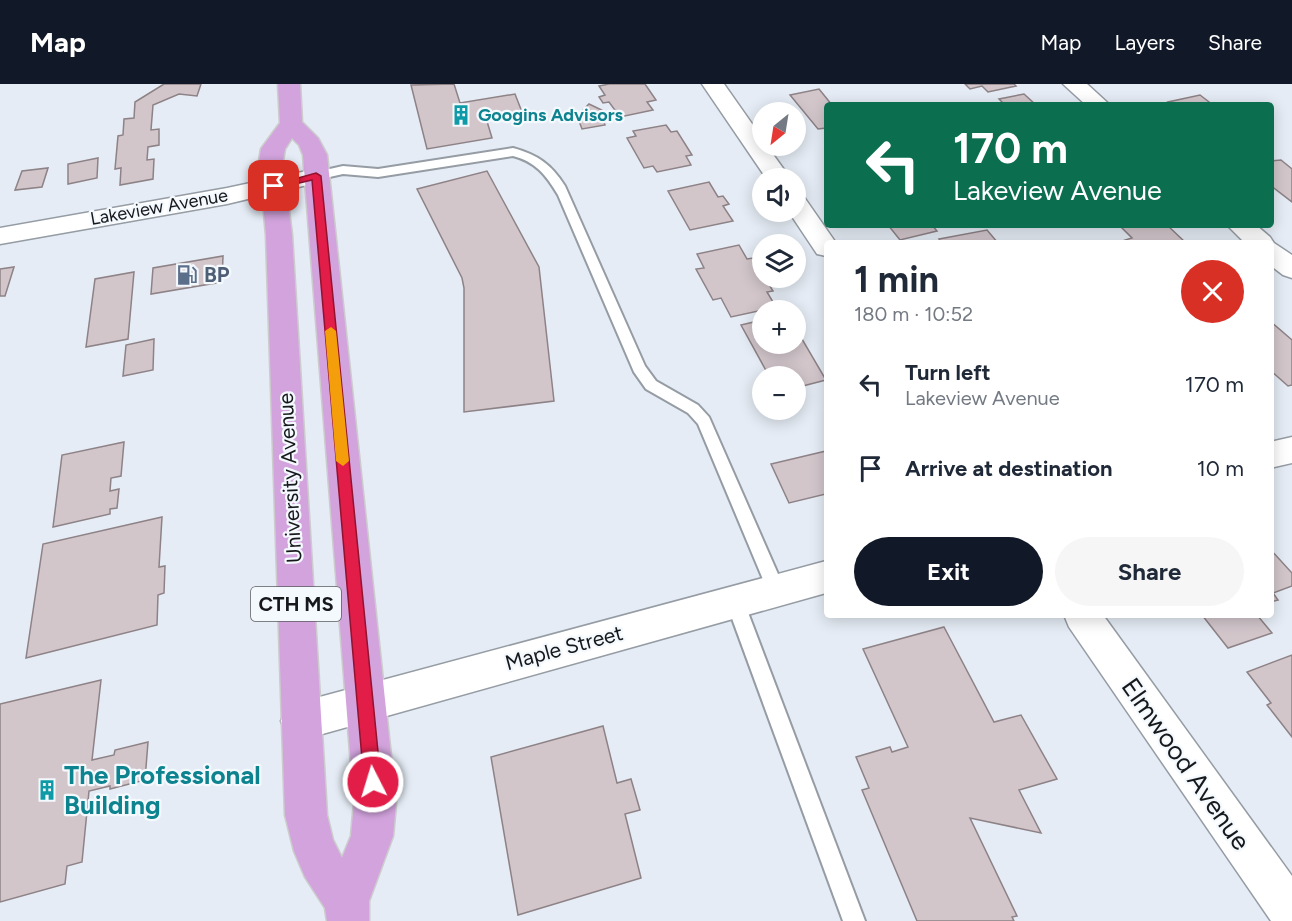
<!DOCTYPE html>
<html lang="en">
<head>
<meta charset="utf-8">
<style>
  :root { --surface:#fff; --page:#f6f6f7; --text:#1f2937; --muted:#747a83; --accent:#111827 }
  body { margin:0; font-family:Figtree,sans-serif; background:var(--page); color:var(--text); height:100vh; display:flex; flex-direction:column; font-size:22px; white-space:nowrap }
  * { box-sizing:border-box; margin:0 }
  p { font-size:20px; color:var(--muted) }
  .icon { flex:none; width:33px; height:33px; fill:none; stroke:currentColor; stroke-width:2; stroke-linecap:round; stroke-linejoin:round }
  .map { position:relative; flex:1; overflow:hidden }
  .side { position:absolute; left:824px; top:156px; width:450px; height:378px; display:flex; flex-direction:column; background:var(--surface); border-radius:6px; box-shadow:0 3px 15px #0003 }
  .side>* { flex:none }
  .banner { position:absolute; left:824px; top:18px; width:450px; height:126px; border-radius:6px; box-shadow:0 3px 15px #0003; background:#0b6e4f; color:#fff; overflow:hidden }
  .needle { width:39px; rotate:210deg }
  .fabs { position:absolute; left:752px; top:18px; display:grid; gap:12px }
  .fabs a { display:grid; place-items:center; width:54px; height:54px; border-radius:50%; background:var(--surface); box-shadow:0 3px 15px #0003; font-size:30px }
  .pin { position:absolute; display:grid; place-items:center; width:51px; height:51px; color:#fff; margin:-26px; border-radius:12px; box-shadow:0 3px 9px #0006 }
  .me { position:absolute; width:66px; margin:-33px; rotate:355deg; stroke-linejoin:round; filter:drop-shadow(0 0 4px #0008) }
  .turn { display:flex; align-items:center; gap:21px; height:126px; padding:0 30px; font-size:27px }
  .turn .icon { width:78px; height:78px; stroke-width:2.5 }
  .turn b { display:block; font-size:42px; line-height:51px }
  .round { display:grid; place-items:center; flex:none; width:63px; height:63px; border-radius:32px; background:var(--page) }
  .headline { display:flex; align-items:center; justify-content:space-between; height:102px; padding:0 30px }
  h1 { font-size:36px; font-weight:700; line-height:45px }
  .primary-button { display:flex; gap:12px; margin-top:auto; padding:12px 30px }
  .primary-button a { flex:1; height:69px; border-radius:36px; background:var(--accent); color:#fff; font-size:24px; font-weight:700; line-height:69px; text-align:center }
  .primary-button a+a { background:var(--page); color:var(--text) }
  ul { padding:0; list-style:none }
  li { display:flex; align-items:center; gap:18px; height:84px; padding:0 30px }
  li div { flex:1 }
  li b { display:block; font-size:22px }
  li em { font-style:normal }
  header { display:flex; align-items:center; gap:36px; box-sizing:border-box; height:84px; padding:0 30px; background:var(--accent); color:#fff }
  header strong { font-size:28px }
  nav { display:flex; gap:33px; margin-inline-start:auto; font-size:21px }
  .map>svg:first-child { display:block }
</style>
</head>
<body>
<header>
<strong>Map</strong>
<nav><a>Map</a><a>Layers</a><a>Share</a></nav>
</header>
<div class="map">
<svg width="1292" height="837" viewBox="0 0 1292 837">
  <rect width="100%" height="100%" fill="#e5ecf5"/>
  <g fill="#d2c6cb" stroke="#8d8286" stroke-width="1.5">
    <polygon points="164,0 201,0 197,12 179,10 153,21 151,46 159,45 159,61 148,63 147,76 154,75 153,95 120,101 121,84 115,85 118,52 123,51 124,35 134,34 135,18"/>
    <polygon points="454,0 460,19 515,10 522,28 486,34 492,54 427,65 411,1"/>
    <polygon points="609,0 645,0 656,16 647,18 653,26 620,33 609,18 603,19 599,13 605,11 599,2"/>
    <polygon points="965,0 1014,0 1016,2 988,8 982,2 970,5"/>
    <polygon points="819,5 832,21 826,21 826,44 818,45 790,11"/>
    <polygon points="1024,10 1036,21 1005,21 999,15"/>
    <polygon points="1200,11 1213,21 1172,21 1168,18"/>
    <polygon points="589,20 608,29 603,35 605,41 582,45 577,32"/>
    <polygon points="666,41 671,48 677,47 692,71 686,72 691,81 657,88 653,82 644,84 627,54 636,52 633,47"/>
    <polygon points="98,74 97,94 68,100 68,80"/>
    <polygon points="1281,76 1292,85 1292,118 1270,101 1270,77"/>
    <polygon points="48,84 42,103 15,106 22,87"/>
    <polygon points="487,87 539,183 554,317 464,328 464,204 462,194 417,105"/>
    <polygon points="709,98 718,113 723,112 729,120 723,122 733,137 690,146 668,107"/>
    <polygon points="888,141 932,141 937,147 900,156"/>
    <polygon points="1119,141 1167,141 1186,159 1128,159 1125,156 1132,154"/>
    <polygon points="987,146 998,159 942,159 939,155"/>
    <polygon points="739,161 747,175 753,174 762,188 762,194 765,194 773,207 767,208 776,223 731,233 721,214 713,216 696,185 704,184 697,170"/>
    <polygon points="223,172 222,198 151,210 153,184"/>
    <polygon points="14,183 5,212 0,212 0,185"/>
    <polygon points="134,188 128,255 86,263 95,195"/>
    <polygon points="762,236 762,260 795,260 795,243 826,296 795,304 795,292 769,292 741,241"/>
    <polygon points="1270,237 1292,256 1292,301 1288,302 1270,286"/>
    <polygon points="154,255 153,286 123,292 126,261"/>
    <polygon points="124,358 121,392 111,394 110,407 119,405 117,424 110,425 110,430 53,443 62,371"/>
    <polygon points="826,367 826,410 789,419 771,380"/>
    <polygon points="162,433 159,483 165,482 164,509 158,511 157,541 26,574 43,460"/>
    <polygon points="1270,465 1292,489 1292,502 1273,509 1278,516 1270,518"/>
    <polygon points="1202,531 1257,531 1272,549 1228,564"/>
    <polygon points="944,543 994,638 1021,631 1057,695 1019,706 1041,749 970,734 1017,832 1012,833 1014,837 917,837 862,706 869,704 856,673 890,663 892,668 908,663 863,565"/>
    <polygon points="1292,571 1292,653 1267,621 1271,619 1247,588"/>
    <polygon points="101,596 92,676 114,671 115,666 148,658 145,696 110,705 110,702 89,707 82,778 67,782 65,800 0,818 0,620"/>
    <polygon points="603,642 617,699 631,695 640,726 625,730 641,794 518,831 491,673"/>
  </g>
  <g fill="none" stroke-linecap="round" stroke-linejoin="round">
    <g stroke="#959ca4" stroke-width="4">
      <g id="service">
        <path d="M513,64C538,71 551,80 565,102L645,282L656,297L698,321L709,333L785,506L782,512L776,514L770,512L698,340L688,329L646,305L634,288L558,111C546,91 536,78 513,72L378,93L343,90L316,96L310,92L312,89L343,82L378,85Z"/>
        <polygon points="735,510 741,512 744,518 865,837 843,837 726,518 729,512"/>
      </g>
    </g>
    <g stroke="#959ca4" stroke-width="3">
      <g id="minor">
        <polygon points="1063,0 1087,0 1110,21 1086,21"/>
        <polygon points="316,85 324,87 328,92 324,97 227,120 0,160 0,144 227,104"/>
        <polygon points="1227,141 1256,141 1270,153 1274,159 1292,171 1292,194 1283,191 1270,181 1270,159 1245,159"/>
        <polygon points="1292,353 1292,379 1270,384 1270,358"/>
        <polygon points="826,477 826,509 301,656 287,651 281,637 287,623 301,618"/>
      </g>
    </g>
    <g stroke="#959ca4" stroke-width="3">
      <g id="tertiary">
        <polygon points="702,0 724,0 762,54 762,62 767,62 790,94 766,94"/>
        <polygon points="795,110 804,113 836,159 826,159 826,172 817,170 789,128 795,128"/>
        <polygon points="1064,531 1103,531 1292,792 1292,837 1271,837 1069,543"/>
      </g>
    </g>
    <g stroke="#cccccd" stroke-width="3">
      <path id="primary" d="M278,0H300L302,38L318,54L327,71L396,719L393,752L369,817V837H327L325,824L305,793L294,767L285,731L266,151L259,77L261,65L280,39ZM292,54L299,61L303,71L354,719L351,752L342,774L333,756L327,731L292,151L283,77L285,65Z"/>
    </g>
    <use href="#service" fill="#fff" fill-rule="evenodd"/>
    <use href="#minor" fill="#fff" fill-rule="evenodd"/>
    <use href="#tertiary" fill="#fff" fill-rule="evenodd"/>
    <use href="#primary" fill="#d2a3dd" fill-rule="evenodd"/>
  </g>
  <polygon fill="#e11d48" stroke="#92132f" stroke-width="1.5" points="316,89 321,92 381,698 379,704 373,707 367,704 364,698 312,96 274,105 269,102"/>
  <polygon fill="#f59e0b" points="331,243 336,247 349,377 343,382 336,377 325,247"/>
  <defs>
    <g id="building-bare" transform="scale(1.62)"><path d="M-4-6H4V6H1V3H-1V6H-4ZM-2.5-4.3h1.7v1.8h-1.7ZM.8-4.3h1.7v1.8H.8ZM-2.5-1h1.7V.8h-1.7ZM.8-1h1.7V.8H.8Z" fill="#0f9aa8" stroke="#f4f9fe" stroke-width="2.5" paint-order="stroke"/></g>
    <g id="fuel-bare" transform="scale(1.62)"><path d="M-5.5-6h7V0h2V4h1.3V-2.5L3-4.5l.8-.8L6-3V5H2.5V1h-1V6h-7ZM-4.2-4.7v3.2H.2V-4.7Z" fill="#5c6f8a" stroke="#f4f9fe" stroke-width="2.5" paint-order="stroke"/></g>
  </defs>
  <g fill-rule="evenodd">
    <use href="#building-bare" x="461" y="31"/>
    <use href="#fuel-bare" x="187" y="191"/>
    <use href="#building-bare" x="47" y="706"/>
  </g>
  <g text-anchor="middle" stroke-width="4.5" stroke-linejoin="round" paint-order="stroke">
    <g font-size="18" font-weight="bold" fill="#0d838f" stroke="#f4f9fe" text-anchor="start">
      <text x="478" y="37">Googins Advisors</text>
    </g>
    <g font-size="18" fill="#16181b" stroke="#f4f9fe">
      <text transform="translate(159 123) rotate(-10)" y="6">Lakeview Avenue</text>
    </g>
    <rect fill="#f4f9fe" stroke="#595c5f" stroke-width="1.5" x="251" y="503" width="90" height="34" rx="4.5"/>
    <g font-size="20" font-weight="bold" fill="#16181b">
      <text x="296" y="527">CTH MS</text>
    </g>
    <g font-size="21" font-weight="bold" fill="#4e5e75" stroke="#f4f9fe" text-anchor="start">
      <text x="204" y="198">BP</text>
    </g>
    <g font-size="21" fill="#16181b" stroke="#f4f9fe">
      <text transform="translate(290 394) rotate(-93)" y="7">University Avenue</text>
      <text transform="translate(564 564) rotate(-15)" y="7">Maple Street</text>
    </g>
    <g font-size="26" fill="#16181b" stroke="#f4f9fe">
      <text transform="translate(1186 680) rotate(55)" y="9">Elmwood Avenue</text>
    </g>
    <g font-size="26" font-weight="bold" fill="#0d838f" stroke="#f4f9fe" text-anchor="start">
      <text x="64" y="700">The Professional<tspan x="64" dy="30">Building</tspan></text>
    </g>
  </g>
</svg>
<div class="fabs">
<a><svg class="needle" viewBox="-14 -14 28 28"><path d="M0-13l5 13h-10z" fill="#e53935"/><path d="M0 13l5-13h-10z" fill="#747a83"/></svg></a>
<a><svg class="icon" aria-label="sound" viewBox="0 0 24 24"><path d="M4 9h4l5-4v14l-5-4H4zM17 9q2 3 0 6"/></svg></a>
<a><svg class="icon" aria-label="layers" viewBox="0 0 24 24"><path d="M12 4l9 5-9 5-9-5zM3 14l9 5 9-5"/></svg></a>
<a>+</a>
<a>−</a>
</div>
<div class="pin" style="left:274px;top:102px;background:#d93025"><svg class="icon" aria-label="arrive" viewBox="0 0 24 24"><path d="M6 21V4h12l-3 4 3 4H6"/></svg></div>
<svg class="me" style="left:373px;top:698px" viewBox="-20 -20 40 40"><circle r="17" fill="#e11d48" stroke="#fff" stroke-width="3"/><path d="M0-11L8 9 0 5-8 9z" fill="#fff"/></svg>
<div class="banner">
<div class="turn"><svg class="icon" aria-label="left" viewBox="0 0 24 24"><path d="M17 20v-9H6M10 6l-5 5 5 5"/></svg><div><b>170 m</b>Lakeview Avenue</div></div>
</div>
<section class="side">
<div class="headline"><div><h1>1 min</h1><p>180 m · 10:52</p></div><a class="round" style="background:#d93025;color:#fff"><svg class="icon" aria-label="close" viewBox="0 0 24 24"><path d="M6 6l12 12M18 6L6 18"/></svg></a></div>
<ul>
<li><svg class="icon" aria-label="left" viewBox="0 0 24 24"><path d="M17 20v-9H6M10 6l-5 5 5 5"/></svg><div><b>Turn left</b><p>Lakeview Avenue</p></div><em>170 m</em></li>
<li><svg class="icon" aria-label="arrive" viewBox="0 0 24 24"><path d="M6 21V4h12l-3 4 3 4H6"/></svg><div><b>Arrive at destination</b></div><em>10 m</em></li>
</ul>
<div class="primary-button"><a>Exit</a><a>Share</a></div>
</section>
</div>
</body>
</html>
